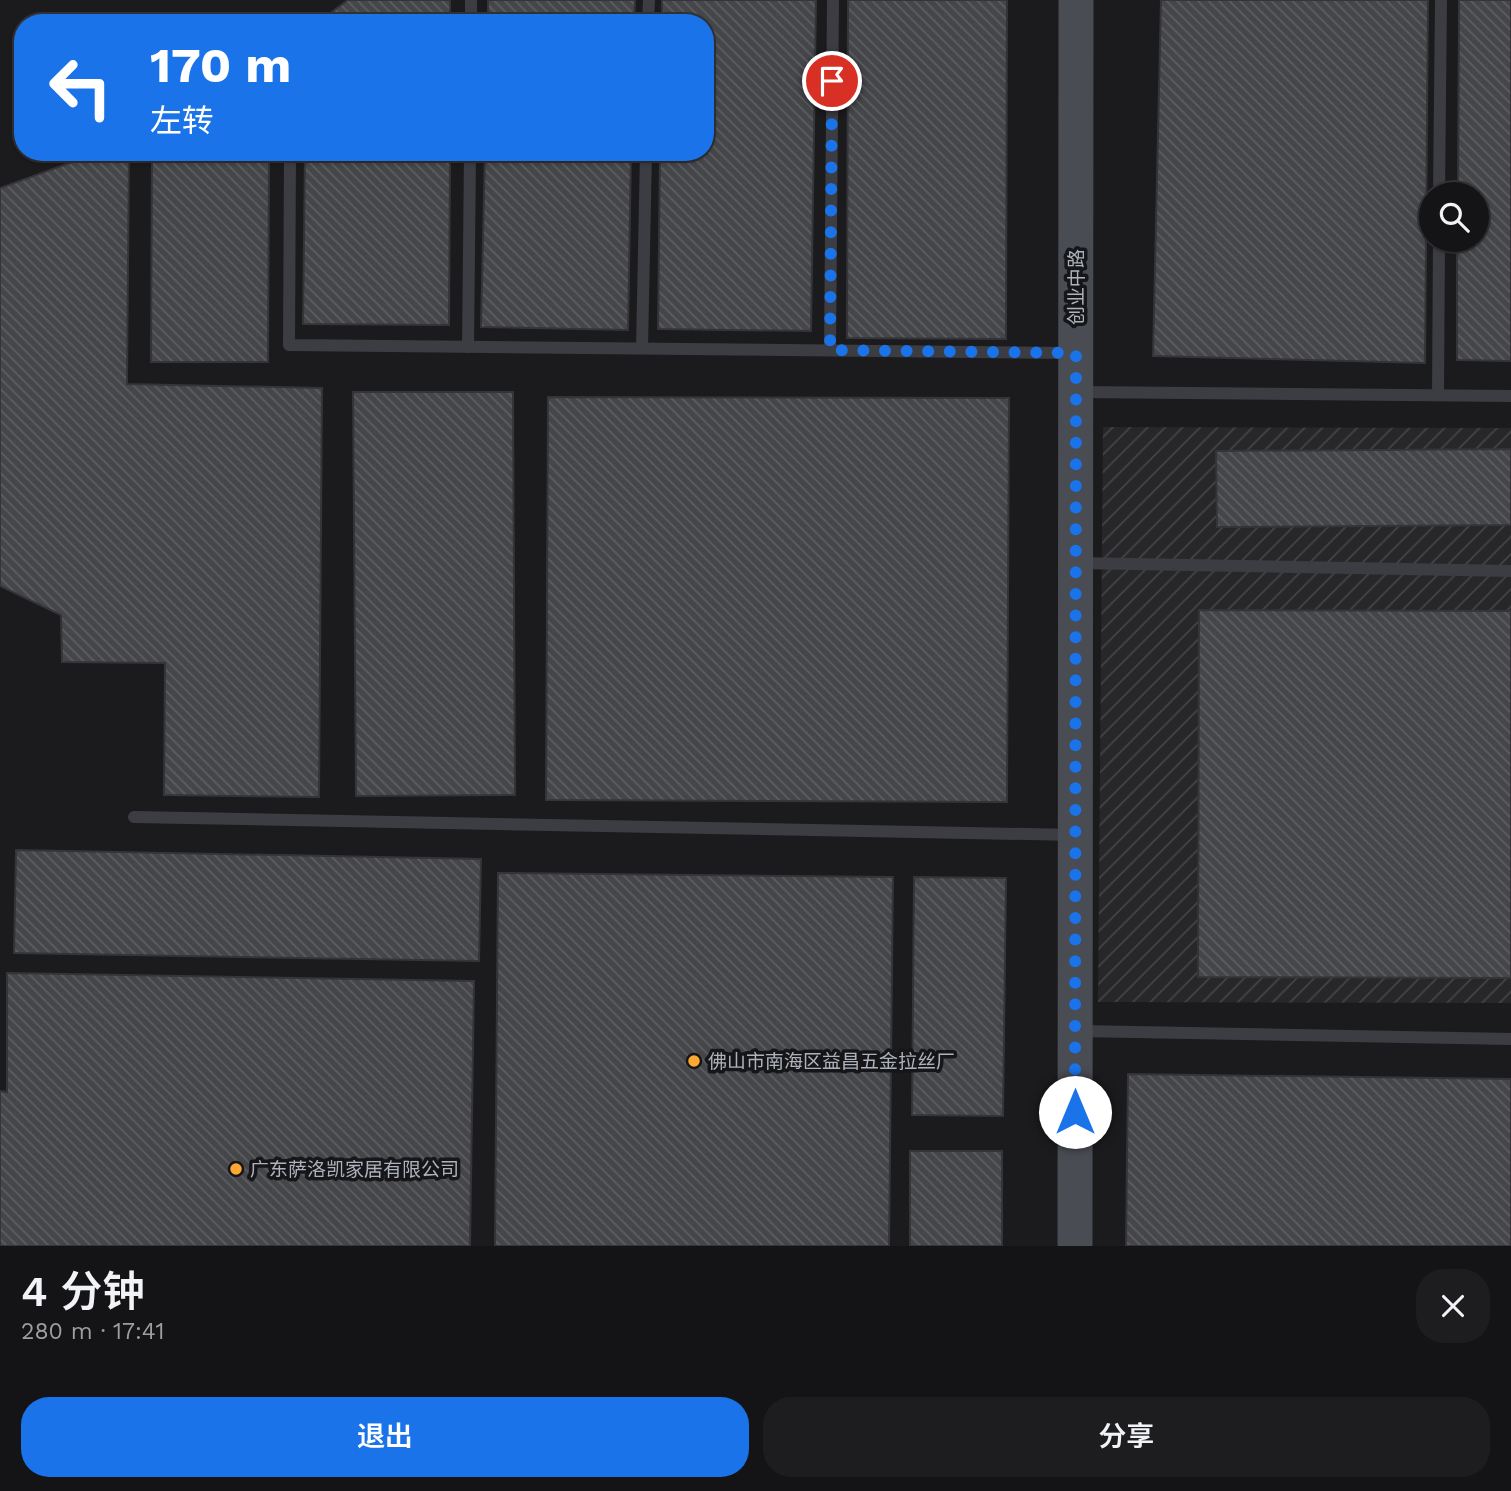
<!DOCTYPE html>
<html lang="zh">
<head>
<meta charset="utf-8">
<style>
  :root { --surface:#141416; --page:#1d1d1f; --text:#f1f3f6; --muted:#9d9ea1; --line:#333335; --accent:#1a73e8 }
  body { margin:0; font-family:"Work Sans","Noto Sans SC",sans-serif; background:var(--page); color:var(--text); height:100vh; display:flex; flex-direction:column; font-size:26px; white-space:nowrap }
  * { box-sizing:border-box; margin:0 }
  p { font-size:23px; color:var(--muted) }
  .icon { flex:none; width:38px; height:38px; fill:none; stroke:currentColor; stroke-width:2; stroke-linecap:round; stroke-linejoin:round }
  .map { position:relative; height:1246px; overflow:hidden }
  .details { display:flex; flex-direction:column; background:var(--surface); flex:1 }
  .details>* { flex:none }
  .hud { position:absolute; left:14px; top:14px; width:700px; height:147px; border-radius:28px; box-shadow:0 2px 5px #0004,0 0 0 2px var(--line); background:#1a73e8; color:#fff; overflow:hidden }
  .buttons { position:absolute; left:1419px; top:182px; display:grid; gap:14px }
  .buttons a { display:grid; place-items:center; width:70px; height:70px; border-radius:50%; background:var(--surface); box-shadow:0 2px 5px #0004,0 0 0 2px var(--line); font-size:35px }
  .pin { position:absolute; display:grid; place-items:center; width:60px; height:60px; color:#fff; margin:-30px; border:4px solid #fff; border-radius:50%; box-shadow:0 2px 7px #0007 }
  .me { position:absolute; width:77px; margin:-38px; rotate:0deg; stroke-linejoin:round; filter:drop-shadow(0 0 5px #0008) }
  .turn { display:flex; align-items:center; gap:24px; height:147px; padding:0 21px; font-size:32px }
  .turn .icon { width:91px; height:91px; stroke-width:2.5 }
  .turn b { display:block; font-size:49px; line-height:60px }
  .round { display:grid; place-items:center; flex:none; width:74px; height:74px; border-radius:28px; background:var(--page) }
  .overview { display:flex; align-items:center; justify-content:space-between; height:119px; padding:0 21px }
  h1 { font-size:42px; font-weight:600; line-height:52px }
  .primary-button { display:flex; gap:14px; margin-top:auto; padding:14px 21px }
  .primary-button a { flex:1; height:80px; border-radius:28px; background:var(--accent); color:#fff; font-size:28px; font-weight:600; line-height:80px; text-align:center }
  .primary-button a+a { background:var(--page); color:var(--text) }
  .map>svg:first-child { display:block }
</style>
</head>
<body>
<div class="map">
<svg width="1511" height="1246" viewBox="0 0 1511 1246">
  <defs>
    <pattern id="industrial-furrows" width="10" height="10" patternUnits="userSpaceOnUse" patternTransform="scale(1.75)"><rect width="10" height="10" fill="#27272a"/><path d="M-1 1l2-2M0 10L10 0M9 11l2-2" fill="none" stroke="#444447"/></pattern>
    <pattern id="building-back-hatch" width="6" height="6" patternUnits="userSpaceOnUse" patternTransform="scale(1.75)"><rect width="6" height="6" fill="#45464a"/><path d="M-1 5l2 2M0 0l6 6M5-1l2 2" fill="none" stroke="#5d5e62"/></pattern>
  </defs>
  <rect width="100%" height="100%" fill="#1b1b1d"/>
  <polygon fill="url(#industrial-furrows)" points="1103,427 1511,428 1511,1003 1098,1002"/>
  <g fill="url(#building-back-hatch)" stroke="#353539" stroke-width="2">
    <polygon points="348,0 450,0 450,23 317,23"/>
    <polygon points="488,0 635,0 634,23 488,23"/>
    <polygon points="662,0 816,0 811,331 658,329 660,152 705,152 705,23 662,23"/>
    <polygon points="848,0 1007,0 1006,339 847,338"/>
    <polygon points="1161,0 1428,0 1425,363 1153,356"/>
    <polygon points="1459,0 1511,0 1511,361 1457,360 1457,240 1477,240 1477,194 1458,194"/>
    <polygon points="100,152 129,152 127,384 322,388 319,797 164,795 165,663 62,662 61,615 0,586 0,188"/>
    <polygon points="152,152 269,152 268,362 151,362"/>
    <polygon points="305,152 450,152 449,325 303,324"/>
    <polygon points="485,152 631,152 628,330 481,327"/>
    <polygon points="353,392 513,392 515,795 356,796"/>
    <polygon points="548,397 1009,398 1007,802 546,800"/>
    <polygon points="1511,449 1511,525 1217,527 1216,451"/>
    <polygon points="1199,610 1511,611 1511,978 1198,977"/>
    <polygon points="16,850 481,859 479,961 14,953"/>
    <polygon points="498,873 893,877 889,1246 495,1246"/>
    <polygon points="914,877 1006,878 1003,1116 912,1115"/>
    <polygon points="7,973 474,981 470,1246 0,1246 0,1091 7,1092"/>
    <polygon points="1128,1074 1511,1079 1511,1246 1126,1246"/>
    <rect x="910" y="1151" width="92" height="95"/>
  </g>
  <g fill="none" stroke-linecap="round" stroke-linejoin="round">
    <g stroke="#3b3d43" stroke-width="12">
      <polyline points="471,23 471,0"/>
      <polyline points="648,23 649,0"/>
      <polyline points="290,152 289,345 1072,353"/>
      <polyline points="1439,194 1441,0"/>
      <polyline points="468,347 470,152"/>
      <polyline points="642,348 646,152"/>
      <polyline points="830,350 833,0"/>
      <polyline points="1077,392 1511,396"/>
      <polyline points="1438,395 1439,240"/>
      <polyline points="1076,563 1511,571"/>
      <polyline points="134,817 1075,835"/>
      <polyline points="1079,1031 1511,1039"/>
    </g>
    <polyline stroke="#494c53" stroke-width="35" points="1075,1246 1076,0"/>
  </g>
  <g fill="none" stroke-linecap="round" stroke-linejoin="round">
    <polyline stroke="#1a73e8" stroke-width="12" stroke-dasharray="0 21.6" points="832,81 830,350 1076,353 1075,1112"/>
  </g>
  <g fill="#fda833" stroke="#161618" stroke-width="2.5">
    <circle cx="694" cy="1061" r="7"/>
    <circle cx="236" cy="1169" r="7"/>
  </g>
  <g text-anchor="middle" stroke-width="7" stroke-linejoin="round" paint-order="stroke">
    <g font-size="19" fill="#adb3bd" stroke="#161618">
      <text transform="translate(1076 287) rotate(-90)" y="7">创业中路</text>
    </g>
    <g font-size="19" fill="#adb3bd" stroke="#161618" text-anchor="start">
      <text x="708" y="1068">佛山市南海区益昌五金拉丝厂</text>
      <text x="250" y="1176">广东萨洛凯家居有限公司</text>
    </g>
  </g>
</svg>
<div class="buttons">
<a><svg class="icon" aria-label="search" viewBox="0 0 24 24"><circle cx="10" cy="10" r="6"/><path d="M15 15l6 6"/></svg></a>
</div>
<div class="pin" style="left:832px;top:81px;background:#d93025"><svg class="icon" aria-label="arrive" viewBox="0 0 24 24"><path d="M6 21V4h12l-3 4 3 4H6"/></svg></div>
<svg class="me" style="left:1075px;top:1112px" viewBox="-20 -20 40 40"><circle r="19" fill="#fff"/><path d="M0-13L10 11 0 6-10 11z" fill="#1a73e8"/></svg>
<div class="hud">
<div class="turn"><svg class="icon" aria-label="left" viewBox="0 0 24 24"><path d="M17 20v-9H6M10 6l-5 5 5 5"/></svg><div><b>170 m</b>左转</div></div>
</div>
</div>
<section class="details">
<div class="overview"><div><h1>4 分钟</h1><p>280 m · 17:41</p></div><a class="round"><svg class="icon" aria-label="close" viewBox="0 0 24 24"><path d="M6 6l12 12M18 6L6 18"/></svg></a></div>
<div class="primary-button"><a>退出</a><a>分享</a></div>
</section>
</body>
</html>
